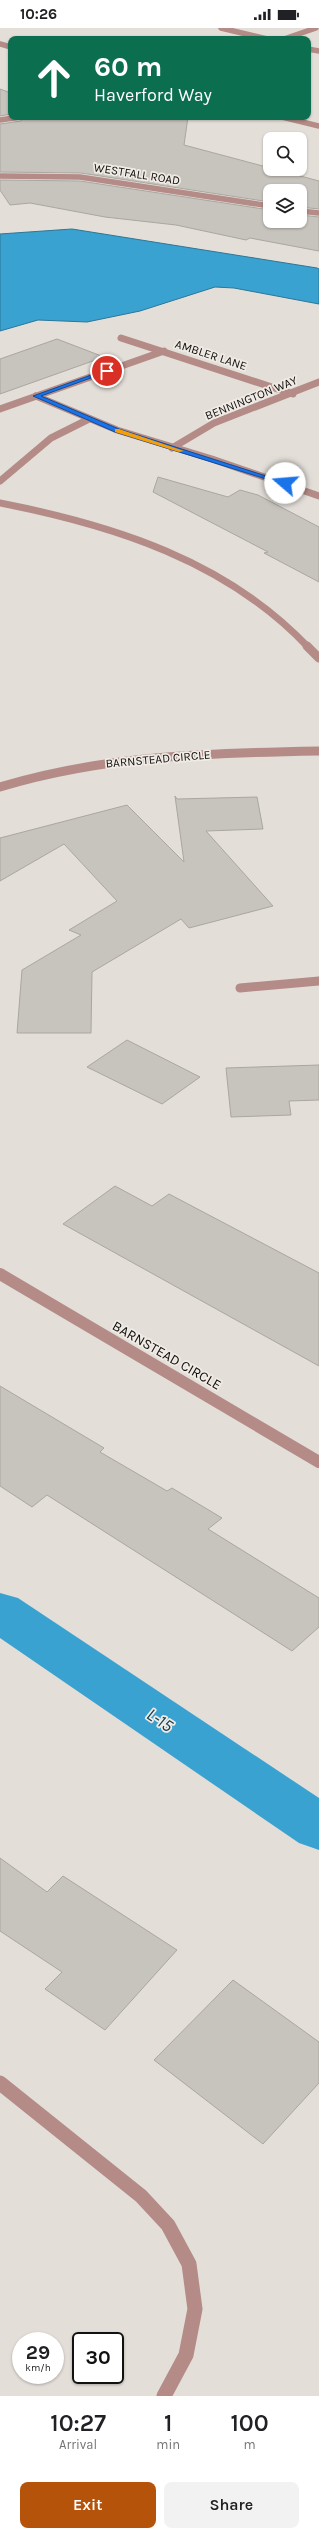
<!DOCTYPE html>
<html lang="en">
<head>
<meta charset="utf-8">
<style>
  :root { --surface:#fff; --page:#f2f2f2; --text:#202124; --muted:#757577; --accent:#b45309 }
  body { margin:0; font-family:Karla,sans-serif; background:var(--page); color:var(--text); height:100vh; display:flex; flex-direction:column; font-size:15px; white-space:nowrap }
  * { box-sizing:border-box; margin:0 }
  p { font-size:13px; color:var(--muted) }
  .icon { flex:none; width:22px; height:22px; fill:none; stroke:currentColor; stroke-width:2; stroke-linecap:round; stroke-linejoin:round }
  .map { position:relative; height:2368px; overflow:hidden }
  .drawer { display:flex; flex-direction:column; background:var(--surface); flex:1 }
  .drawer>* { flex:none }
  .guide { position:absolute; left:8px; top:8px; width:303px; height:84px; border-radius:8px; box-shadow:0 1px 3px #0004; background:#0b6e4f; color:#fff; overflow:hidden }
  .buttons { position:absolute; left:263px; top:104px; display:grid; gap:8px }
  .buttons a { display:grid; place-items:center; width:44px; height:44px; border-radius:8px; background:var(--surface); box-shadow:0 1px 3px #0004; font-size:20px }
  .speed { position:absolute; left:12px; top:2304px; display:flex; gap:8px; font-size:20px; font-weight:700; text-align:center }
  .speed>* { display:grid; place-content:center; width:52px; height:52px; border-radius:50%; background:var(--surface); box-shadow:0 1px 3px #0004; line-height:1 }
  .speed small { font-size:10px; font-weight:400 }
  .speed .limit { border:2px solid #111; border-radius:6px; background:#fff; color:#111 }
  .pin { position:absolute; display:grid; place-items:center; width:34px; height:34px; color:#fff; margin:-17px; border:2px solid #fff; border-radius:50%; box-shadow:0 1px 4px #0007 }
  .me { position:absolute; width:44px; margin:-22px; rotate:288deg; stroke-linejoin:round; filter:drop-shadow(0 0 3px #0008) }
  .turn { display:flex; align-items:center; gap:14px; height:84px; padding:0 20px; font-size:18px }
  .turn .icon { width:52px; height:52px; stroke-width:2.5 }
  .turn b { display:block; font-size:28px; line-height:34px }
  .eta { display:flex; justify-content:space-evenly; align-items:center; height:68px; text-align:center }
  .eta b { font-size:24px; font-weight:600; line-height:28px }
  .primary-button { display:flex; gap:8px; margin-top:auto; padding:8px 20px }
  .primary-button a { flex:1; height:46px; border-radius:8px; background:var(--accent); color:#fff; font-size:16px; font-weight:600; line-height:46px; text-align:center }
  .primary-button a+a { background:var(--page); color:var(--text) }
  .status { display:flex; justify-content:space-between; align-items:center; height:28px; padding:0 20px; background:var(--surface); direction:ltr }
  .status svg { height:11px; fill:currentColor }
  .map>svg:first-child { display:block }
</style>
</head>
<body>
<div class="status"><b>10:26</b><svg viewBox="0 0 49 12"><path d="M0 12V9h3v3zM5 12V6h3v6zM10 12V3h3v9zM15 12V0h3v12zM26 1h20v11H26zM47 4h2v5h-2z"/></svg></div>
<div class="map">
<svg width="319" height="2368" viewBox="0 0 319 2368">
  <rect width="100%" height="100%" fill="#e3ded8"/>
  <polygon fill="#3aa2d0" stroke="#2d7696" points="72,201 317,240 319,241 319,276 234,260 215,259 140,283 87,294 38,292 0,303 0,206"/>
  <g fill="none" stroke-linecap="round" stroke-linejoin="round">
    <polygon fill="#3aa2d0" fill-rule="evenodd" points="0,1565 18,1570 319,1770 319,1822 299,1815 0,1610"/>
  </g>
  <g fill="#c7c3bd" stroke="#aaa6a0">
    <polygon points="0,61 11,65 11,86 0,88"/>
    <polygon points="24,89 188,89 184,117 319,153 319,181 300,179 300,163 270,163 270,174 81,145 0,144 0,96 21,93"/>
    <polygon points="0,152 80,153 270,182 270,193 300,193 300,187 319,189 319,223 250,210 246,212 176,197 105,189 30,175 10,177 0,162"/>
    <polygon points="57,311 104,329 0,366 0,331"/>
    <polygon points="158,449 228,469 240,462 258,467 319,499 319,554 264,525 268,524 153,464"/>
    <polygon points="175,768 177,771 257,769 263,801 206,803 273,878 189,900 181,891 92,944 91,1005 17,1005 22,942 81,907 69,902 117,873 64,816 0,853 0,810 127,777 184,834"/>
    <polygon points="127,1012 200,1049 162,1076 87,1039"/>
    <polygon points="319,1037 319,1072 289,1073 291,1087 231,1089 226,1040"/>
    <polygon points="115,1158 152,1178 169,1166 319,1245 319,1338 63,1196"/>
    <polygon points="0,1358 104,1420 100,1424 167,1463 172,1460 222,1490 208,1501 319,1570 319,1599 292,1623 47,1467 32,1479 0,1458"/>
    <polygon points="0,1830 47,1864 63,1848 177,1922 105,2002 45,1961 62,1944 0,1903"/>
    <polygon points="233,1952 319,2014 319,2055 263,2116 154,2032"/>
  </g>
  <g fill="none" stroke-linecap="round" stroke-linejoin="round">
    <g stroke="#b48b86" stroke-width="5.5">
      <polyline points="221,0 267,11"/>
      <polyline points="284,11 316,0"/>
      <polyline points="0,16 11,19"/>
      <polyline points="308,21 319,23"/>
      <polyline points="282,89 319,98"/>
      <polyline points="0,92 20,89"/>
      <polyline points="0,148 80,149 270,178"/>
      <polyline points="300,183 319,185"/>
    </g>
    <g stroke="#b48b86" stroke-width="7">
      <polyline points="121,310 293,366"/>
      <polyline points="36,368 117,402 212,431 319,468"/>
      <polyline points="0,381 164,323"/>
      <polyline points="172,420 214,395 319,354"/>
      <polyline points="0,453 51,410 89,391"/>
      <path d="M0,475C113,497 227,533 308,619"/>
    </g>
    <g stroke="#b48b86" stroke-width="9">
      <polyline points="307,618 319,630"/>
      <path d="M0,759C106,727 209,725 319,723"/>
      <polyline points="240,960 319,953"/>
    </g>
    <polyline stroke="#b48b86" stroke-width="12" points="0,1246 319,1434"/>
    <polyline stroke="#b48b86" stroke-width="15" points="0,2055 141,2168 168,2197 189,2236 195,2281 186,2327 164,2368"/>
  </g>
  <polygon fill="#1a73e8" stroke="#114b97" points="105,342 110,343 41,368 119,401 288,455 282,456 115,404 33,368"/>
  <polygon fill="#f59e0b" points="115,401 119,401 184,423 179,424 115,404"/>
  <g text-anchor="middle" stroke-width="3.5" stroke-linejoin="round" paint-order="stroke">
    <g font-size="12" fill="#100f0d" stroke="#f0ebe5">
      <text transform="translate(137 146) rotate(9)" y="4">WESTFALL ROAD</text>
      <text transform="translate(211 327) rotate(18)" y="4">AMBLER LANE</text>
      <text transform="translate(251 370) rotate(-22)" y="4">BENNINGTON WAY</text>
      <text transform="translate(158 731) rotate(-5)" y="4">BARNSTEAD CIRCLE</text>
    </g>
    <g font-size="14" fill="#100f0d" stroke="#f0ebe5">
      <text transform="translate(167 1327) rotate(30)" y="5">BARNSTEAD CIRCLE</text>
    </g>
    <g font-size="18" font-style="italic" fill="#103d50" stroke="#f0ebe5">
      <text transform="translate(160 1692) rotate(34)" y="6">L-15</text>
    </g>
  </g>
</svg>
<div class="buttons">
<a><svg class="icon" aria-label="search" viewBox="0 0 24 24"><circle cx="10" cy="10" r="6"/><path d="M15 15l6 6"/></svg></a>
<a><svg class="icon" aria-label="layers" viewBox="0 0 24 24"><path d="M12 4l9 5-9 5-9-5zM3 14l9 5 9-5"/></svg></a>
</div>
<div class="speed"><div>29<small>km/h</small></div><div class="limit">30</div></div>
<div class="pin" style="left:107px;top:343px;background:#d93025"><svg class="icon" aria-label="arrive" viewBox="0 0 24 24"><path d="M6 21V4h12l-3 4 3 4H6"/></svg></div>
<svg class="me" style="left:285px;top:455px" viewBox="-20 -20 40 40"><circle r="19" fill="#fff"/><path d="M0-13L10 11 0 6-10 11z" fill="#1a73e8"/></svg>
<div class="guide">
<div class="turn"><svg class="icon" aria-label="ahead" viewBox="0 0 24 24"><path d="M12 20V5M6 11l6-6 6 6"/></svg><div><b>60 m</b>Haverford Way</div></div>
</div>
</div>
<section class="drawer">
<div class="eta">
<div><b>10:27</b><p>Arrival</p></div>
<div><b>1</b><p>min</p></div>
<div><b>100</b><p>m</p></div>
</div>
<div class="primary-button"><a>Exit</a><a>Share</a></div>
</section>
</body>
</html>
